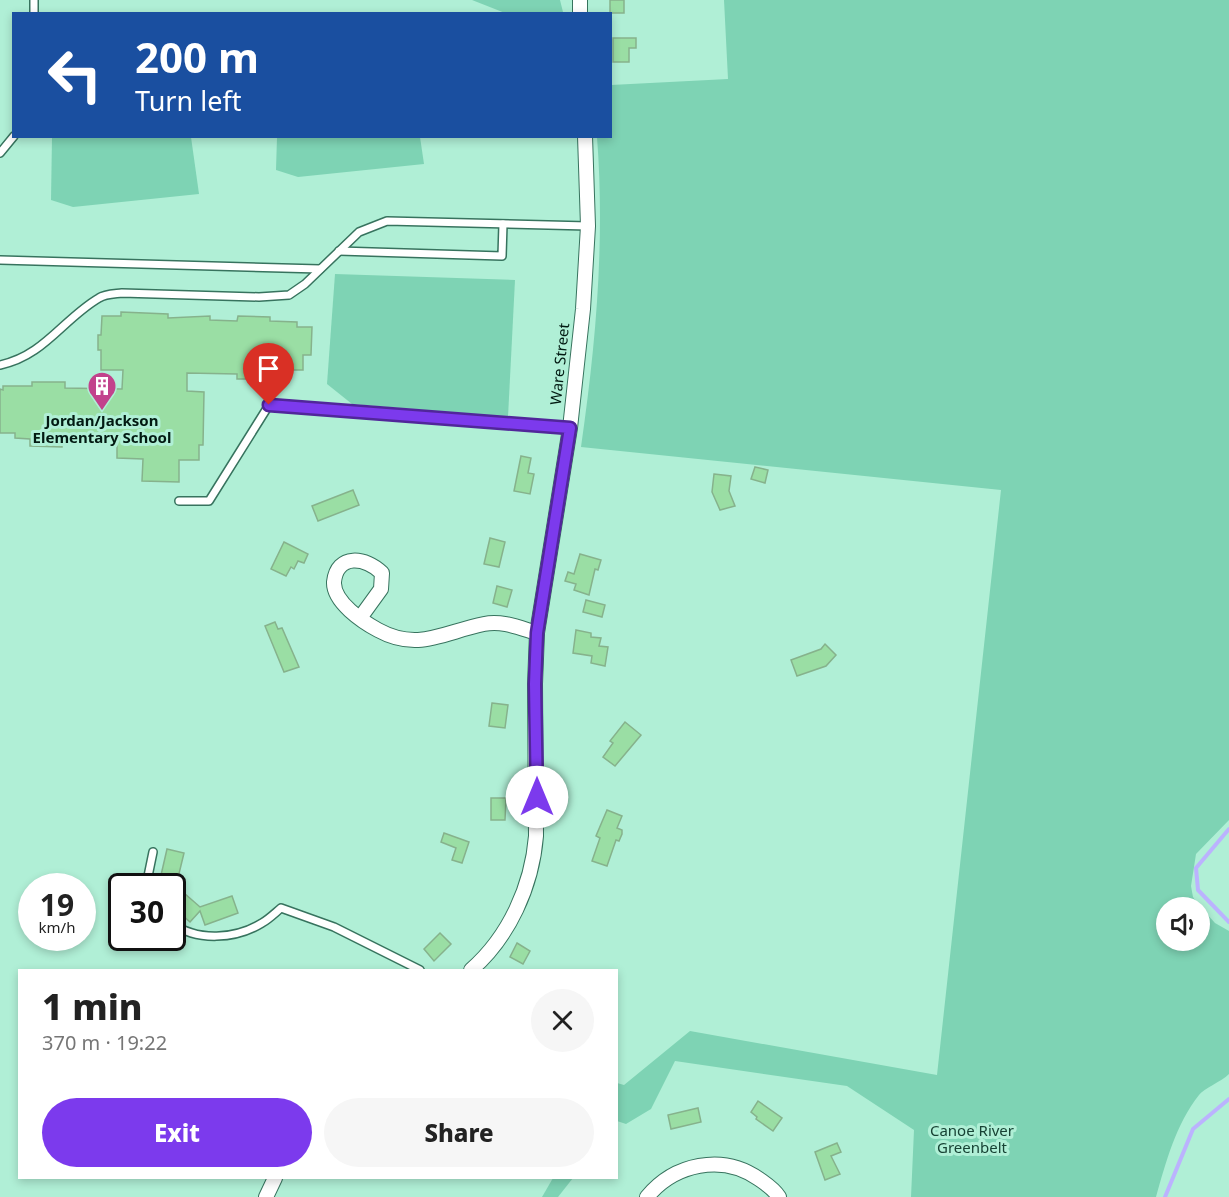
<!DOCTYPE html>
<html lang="en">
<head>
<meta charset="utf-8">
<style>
  :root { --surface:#fff; --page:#f6f6f6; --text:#222; --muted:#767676; --accent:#7c3aed }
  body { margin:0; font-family:"Noto Sans",sans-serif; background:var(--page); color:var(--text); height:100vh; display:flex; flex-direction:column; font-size:22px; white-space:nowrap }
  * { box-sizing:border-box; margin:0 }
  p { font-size:20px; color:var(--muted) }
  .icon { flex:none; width:33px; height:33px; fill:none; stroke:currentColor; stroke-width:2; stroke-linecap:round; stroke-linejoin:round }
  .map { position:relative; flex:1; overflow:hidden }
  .drawer { position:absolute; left:18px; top:969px; width:600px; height:210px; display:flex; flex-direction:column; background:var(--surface); border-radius:0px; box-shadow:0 3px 9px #0003 }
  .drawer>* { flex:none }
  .hud { position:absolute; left:12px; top:12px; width:600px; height:126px; border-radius:0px; box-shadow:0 3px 9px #0003; background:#1a4fa0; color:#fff; overflow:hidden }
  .fabs { position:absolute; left:1156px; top:897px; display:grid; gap:12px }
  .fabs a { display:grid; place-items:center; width:54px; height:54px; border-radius:50%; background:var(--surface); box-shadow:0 3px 9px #0003; font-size:30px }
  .speed { position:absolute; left:18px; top:873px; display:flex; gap:12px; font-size:30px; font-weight:700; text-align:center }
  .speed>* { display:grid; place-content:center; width:78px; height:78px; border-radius:50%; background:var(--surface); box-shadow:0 3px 9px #0003; line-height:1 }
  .speed small { font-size:15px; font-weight:400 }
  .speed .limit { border:3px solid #111; border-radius:9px; background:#fff; color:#111 }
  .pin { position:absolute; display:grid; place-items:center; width:51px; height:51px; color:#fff; margin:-62px -26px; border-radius:50% 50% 50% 0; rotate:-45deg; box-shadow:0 0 6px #0007 }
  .pin .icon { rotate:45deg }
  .me { position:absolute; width:66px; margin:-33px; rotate:0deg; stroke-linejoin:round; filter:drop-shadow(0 0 4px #0008) }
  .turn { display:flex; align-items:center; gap:21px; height:126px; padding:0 24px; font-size:27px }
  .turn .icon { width:78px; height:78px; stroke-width:2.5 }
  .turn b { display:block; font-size:42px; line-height:51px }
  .round { display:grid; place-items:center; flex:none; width:63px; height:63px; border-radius:32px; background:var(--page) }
  .summary { display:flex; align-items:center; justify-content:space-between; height:102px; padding:0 24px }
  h1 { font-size:36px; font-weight:800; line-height:45px }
  .action { display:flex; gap:12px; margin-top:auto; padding:12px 24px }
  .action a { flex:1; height:69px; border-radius:36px; background:var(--accent); color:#fff; font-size:24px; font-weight:800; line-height:69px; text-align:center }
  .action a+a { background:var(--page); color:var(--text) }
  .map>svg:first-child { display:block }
</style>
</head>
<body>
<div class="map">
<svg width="1229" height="1197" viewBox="0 0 1229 1197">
  <rect width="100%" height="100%" fill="#b0efd6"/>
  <g fill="#7ed3b4" fill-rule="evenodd">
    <polygon points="472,0 560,0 563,12 505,13"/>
    <path d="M724,0H1229V820L1196,854L1191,886L1193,897L1197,903L1215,923L1229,931V1074C1221,1082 1204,1088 1199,1095C1176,1124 1166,1162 1156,1197H911L914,1130L847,1086L675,1061L651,1109L626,1124L617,1121V1083L624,1085L690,1031L937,1075L1001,490L581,447C596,344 605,241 597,137L610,136L611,85L728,79ZM1167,908H1200V940H1167Z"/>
    <polygon points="52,137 191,137 199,194 73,207 51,200"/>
    <polygon points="277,137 420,137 424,164 298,177 276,170"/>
    <polygon points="335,274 515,280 508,417 352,404 327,384"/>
    <polygon points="553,1178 573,1178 558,1197 542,1197"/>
  </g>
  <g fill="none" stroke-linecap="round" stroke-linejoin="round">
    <g stroke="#bbb3fe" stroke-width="4">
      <polyline points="1229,829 1196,868 1198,890 1229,922"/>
      <polyline points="1165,1197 1193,1129 1229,1099"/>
    </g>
  </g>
  <g fill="#9adea4" stroke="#86b28c" stroke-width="1.5">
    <rect x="610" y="0" width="14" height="13"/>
    <polygon points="613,38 636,38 636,48 629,48 629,62 613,62"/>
    <polygon points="121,312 168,314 168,318 210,316 210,320 237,321 238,316 270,317 270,321 297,322 297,327 312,327 311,355 303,355 303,370 282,370 282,375 268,375 267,379 237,379 237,374 187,373 187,391 204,392 203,445 199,445 199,460 179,460 179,482 142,481 143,459 117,458 117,442 62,441 62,447 30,446 30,439 15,438 15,433 0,433 0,389 3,390 3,386 32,386 32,382 65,382 65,388 122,389 123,370 101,370 101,350 98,350 98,335 101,335 102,316 121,316"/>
    <polygon points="521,456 531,458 528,473 534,474 530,494 514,491"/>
    <polygon points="755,467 768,470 765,483 751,479"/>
    <polygon points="714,474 731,476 729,491 735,506 720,510 712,492"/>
    <polygon points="353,490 359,505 318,521 312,506"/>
    <polygon points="490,538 505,542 499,567 484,564"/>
    <polygon points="284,542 308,554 304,563 298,561 294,569 291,567 286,576 271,569"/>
    <polygon points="580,554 601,560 598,570 595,569 589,595 574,590 576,584 565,581 568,572 574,574"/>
    <polygon points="497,586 512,590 507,607 493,603"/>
    <polygon points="586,600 605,605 602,617 583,612"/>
    <polygon points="275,622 278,629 282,628 299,667 284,672 265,626"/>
    <polygon points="576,630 591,633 591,637 601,638 599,646 608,647 605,666 591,663 592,656 573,653"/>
    <polygon points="825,644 836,655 826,666 797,676 791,660 821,649"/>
    <polygon points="492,703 508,705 505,728 489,726"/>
    <polygon points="625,722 641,735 615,766 603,757 613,743 610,741"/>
    <polygon points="491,798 506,798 505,820 491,820"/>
    <polygon points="607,810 622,816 617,828 622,830 622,834 619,841 616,840 607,866 592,861 600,838 596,836"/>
    <polygon points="444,833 469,842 462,863 452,860 456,848 441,842"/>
    <polygon points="167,849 184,853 176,886 200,907 232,896 238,913 205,925 200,911 190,922 172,906 172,886 159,884"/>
    <polygon points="440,933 451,944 434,961 424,949"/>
    <polygon points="517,943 530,951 523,964 510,957"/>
    <polygon points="758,1101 782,1118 773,1131 756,1119 757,1117 751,1112"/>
    <polygon points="698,1108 701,1122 671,1129 668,1115"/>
    <polygon points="837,1143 841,1152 831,1156 840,1174 825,1180 815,1152"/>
  </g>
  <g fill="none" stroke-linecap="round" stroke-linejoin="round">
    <g stroke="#37735e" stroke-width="10">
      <g id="service">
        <polyline points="34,14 34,0"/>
        <polyline points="0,153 14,136"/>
        <polyline points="339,251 502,256 503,224"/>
        <polyline points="0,260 320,269"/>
        <path d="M0,365C44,356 63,319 99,298C105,294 115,294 122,293L259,297L289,295L305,284L359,232L387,221L588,226"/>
        <polyline points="179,501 209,501 269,405 570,428"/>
        <polyline points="146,886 153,852"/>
        <path d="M172,923C197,942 236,939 262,923C269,919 275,913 281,908L334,927L420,970"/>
      </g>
    </g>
    <g stroke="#37735e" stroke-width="16">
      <g id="minor">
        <polyline points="580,0 580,14"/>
        <path d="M360,618L381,589L382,573C366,557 337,553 334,582C333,602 363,622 378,630C418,652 444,632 484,624C502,620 520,628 537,633"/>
        <path d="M471,970C509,937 532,886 536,836L535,684L537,633L570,428L583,309L588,226L585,136"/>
        <polyline points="266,1197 275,1178"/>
        <path d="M647,1197C674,1164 722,1153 759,1179C766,1184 774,1189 779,1197"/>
      </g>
    </g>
    <use href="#service" stroke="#fff" stroke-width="7"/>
    <use href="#minor" stroke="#fff" stroke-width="14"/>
  </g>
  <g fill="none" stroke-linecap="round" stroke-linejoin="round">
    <g stroke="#51269a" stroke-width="15">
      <polyline id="route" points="269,405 570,428 537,633 535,684 537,797"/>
    </g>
    <use href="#route" stroke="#7c3aed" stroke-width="10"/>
  </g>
  <defs>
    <g id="building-pin" transform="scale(1.5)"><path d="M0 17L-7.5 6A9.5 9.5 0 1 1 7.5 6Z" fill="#c2428c" stroke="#b0efd6"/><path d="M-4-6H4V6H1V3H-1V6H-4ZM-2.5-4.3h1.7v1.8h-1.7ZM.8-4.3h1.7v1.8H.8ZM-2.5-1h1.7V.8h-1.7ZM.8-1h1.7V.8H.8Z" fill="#fff"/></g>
  </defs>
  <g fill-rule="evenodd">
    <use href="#building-pin" x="102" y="386"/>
  </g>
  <g text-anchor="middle" stroke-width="6" stroke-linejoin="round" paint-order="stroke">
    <g font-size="15" fill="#021a12" stroke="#b0efd6">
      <text transform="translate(560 364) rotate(-84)" y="5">Ware Street</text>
    </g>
    <g font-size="15" font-weight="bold" fill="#021a12" stroke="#b0efd6">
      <text x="102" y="426">Jordan/Jackson<tspan x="102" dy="17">Elementary School</tspan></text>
    </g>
    <g font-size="15" fill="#174234" stroke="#b0efd6">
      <text x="972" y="1136">Canoe River<tspan x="972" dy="17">Greenbelt</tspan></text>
    </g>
  </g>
</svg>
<div class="fabs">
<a><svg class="icon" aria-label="sound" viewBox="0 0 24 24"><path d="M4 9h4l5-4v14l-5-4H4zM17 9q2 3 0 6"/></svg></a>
</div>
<div class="speed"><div>19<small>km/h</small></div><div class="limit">30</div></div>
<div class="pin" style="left:269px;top:405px;background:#d93025"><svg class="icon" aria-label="arrive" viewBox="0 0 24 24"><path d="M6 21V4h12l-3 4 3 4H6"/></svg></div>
<svg class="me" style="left:537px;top:797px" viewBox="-20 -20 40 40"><circle r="19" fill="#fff"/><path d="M0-13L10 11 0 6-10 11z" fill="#7c3aed"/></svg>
<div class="hud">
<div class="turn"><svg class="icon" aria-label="left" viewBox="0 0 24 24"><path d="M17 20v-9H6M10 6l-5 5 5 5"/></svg><div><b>200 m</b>Turn left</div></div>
</div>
<section class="drawer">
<div class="summary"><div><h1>1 min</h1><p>370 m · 19:22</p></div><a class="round"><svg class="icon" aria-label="close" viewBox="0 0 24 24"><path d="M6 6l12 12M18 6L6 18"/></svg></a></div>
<div class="action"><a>Exit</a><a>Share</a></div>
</section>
</div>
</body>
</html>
